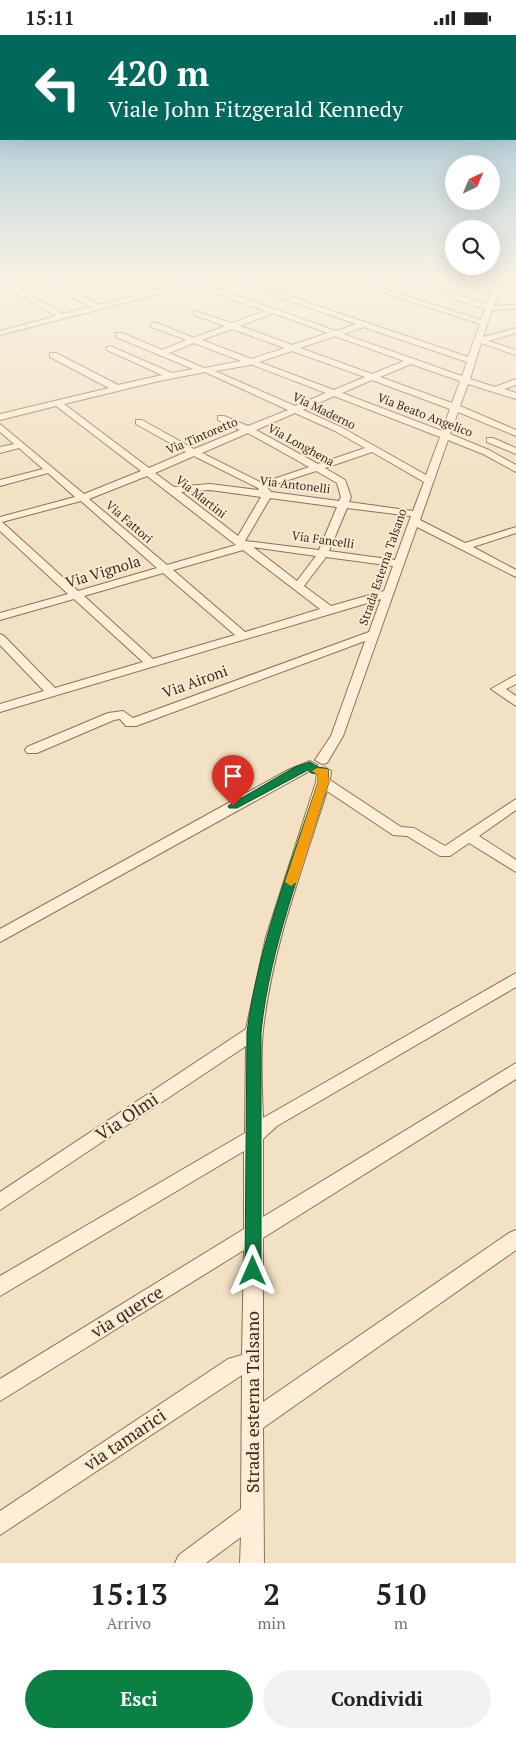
<!DOCTYPE html>
<html lang="it">
<head>
<meta charset="utf-8">
<style>
  :root { --surface:#fff; --page:#f2f2f2; --text:#222; --muted:#767676; --accent:#0b8043 }
  body { margin:0; font-family:"PT Serif",serif; background:var(--page); color:var(--text); height:100vh; display:flex; flex-direction:column; font-size:19px; white-space:nowrap }
  * { box-sizing:border-box; margin:0 }
  p { font-size:16px; color:var(--muted) }
  .icon { flex:none; width:28px; height:28px; fill:none; stroke:currentColor; stroke-width:2; stroke-linecap:round; stroke-linejoin:round }
  .map { position:relative; height:1528px; overflow:hidden }
  .panel { display:flex; flex-direction:column; background:var(--surface); flex:1 }
  .panel>* { flex:none }
  .guide { position:absolute; left:0px; top:0px; width:516px; height:105px; box-shadow:0 5px 20px #0002; background:#00695c; color:#fff; overflow:hidden }
  .needle { width:32px; rotate:44deg }
  .buttons { position:absolute; left:445px; top:120px; display:grid; gap:10px }
  .buttons a { display:grid; place-items:center; width:55px; height:55px; border-radius:50%; background:var(--surface); box-shadow:0 5px 20px #0002; font-size:25px }
  .pin { position:absolute; display:grid; place-items:center; width:42px; height:42px; color:#fff; margin:-51px -21px; border-radius:50% 50% 50% 0; rotate:-45deg; box-shadow:0 0 5px #0007 }
  .pin .icon { rotate:45deg }
  .me { position:absolute; width:55px; margin:-28px; rotate:0deg; stroke-linejoin:round; filter:drop-shadow(0 0 4px #0008) }
  .turn { display:flex; align-items:center; gap:18px; height:105px; padding:0 25px; font-size:22px }
  .turn .icon { width:65px; height:65px; stroke-width:2.5 }
  .turn b { display:block; font-size:35px; line-height:42px }
  .eta { display:flex; justify-content:space-evenly; align-items:center; height:85px; text-align:center }
  .eta b { font-size:30px; font-weight:700; line-height:35px }
  .cta { display:flex; gap:10px; margin-top:auto; padding:10px 25px }
  .cta a { flex:1; height:58px; border-radius:30px; background:var(--accent); color:#fff; font-size:20px; font-weight:700; line-height:58px; text-align:center }
  .cta a+a { background:var(--page); color:var(--text) }
  .status { display:flex; justify-content:space-between; align-items:center; height:35px; padding:0 25px; background:var(--surface); direction:ltr }
  .status svg { height:14px; fill:currentColor }
  .map>svg:first-child { display:block }
</style>
</head>
<body>
<div class="status"><b>15:11</b><svg viewBox="0 0 49 12"><path d="M0 12V9h3v3zM5 12V6h3v6zM10 12V3h3v9zM15 12V0h3v12zM26 1h20v11H26zM47 4h2v5h-2z"/></svg></div>
<div class="map">
<svg width="516" height="1528" viewBox="0 0 516 1528">
  <rect width="100%" height="100%" fill="#f2e1c2"/>
  <g fill="none" stroke-linecap="round" stroke-linejoin="round">
    <g stroke="#8e7157" stroke-width="2">
      <g id="minor">
        <path d="M20,243H46L99,270L186,247L177,243L194,245L215,243L201,248L336,296L356,289L225,243H236L468,322L480,289L340,243H351L481,285L485,274L394,243H405L486,269L495,243H503L494,271L516,270V274L492,275L483,302L516,293V298L488,306L516,315V320L481,308L470,344L495,352L516,344V350L504,354L516,358V364L468,349L460,371L516,395V401L458,377L450,399L489,415L516,430V437L483,419L448,405L420,485L465,508L516,492V498L473,512L516,535V542L417,492L343,701L327,728L322,729L315,725L331,701L365,606L136,691H126L120,684L114,685L37,718H27L25,715L27,712L108,678L123,676L133,683L369,597L381,564L0,677V669L44,656L0,610V599L4,601L55,653L143,627L74,564L0,585V578L68,559L0,496V482L75,462L48,438L0,451V445L43,434L19,413L0,418V412L14,409L0,397V389L84,459L141,436L56,371L0,385V379L109,353L50,322V318H56L118,350L162,340L107,315L106,313L110,311L172,338L193,334L116,302V298H122L162,315L187,305L151,292V288H157L194,303L225,291L194,280V276L232,288L265,276L193,250L0,300V296L56,281L0,249V245ZM40,245L91,272L63,279L11,248ZM273,278L328,298L292,310L240,291ZM364,292L467,327L462,341L343,299ZM232,294L285,313L251,324L202,305ZM335,301L404,326L372,339L300,313ZM194,308L241,326L204,333L169,318ZM292,316L365,342L334,355L259,327ZM411,329L460,346L452,368L380,342ZM250,330V329L326,358L295,371L215,336ZM205,337L288,375L248,391L224,381H218V385L240,395L194,414L142,385H136V389L186,417L149,433L64,369L159,346ZM372,345L450,374L442,396L342,358ZM334,361L440,402L426,440L341,392L303,375ZM295,378L335,396L365,413L318,429L256,395ZM248,398L309,432L262,448L202,418ZM372,417L424,447L413,476L349,467L351,462L345,445L325,433ZM194,421L258,453L259,455L210,449L174,452L155,438ZM316,436L337,448L341,462L339,466L271,457L267,452ZM147,441L236,510L167,530L89,464ZM210,455L261,462L238,501L181,457ZM270,463L337,472L319,515L245,506ZM81,466L157,533L78,556L2,487ZM347,473L411,481L395,525L329,516ZM253,512L316,521L297,546ZM243,515L320,574L245,597L173,535ZM326,522L393,531L384,556L331,571L304,551ZM163,538L235,600L153,624L84,561Z"/>
        <polygon points="487,403 493,403 516,413 516,419 487,407"/>
        <polygon points="516,640 516,649 506,654 516,661 516,671 491,654"/>
        <polygon points="310,726 317,730 315,733 0,907 0,894 288,735"/>
        <path d="M324,732L331,736L330,745L401,792L414,793L445,811L516,764V775L479,801L516,825V837L469,808L450,821H440L407,801L393,800L327,756C302,834 272,913 263,995C260,1024 262,1054 263,1083L516,938V952L277,1091L263,1104V1182L516,1028V1044L263,1203V1367L509,1198L516,1195V1215L263,1393L264,1528H240L241,1502L206,1528H175L179,1520L241,1474L242,1340L0,1500V1476L228,1324L242,1320L244,1215L0,1366V1344L244,1194V1116L0,1261V1241L245,1098L246,1011L0,1175V1157L246,994L266,902L316,747L317,736Z"/>
      </g>
    </g>
    <use href="#minor" fill="#fceed7" fill-rule="evenodd"/>
  </g>
  <linearGradient id="sky" x2="0" y2="1"><stop stop-color="#8dbbd5"/><stop offset="0.53" stop-color="#f9f2e4"/><stop offset="1" stop-color="#f9f2e4" stop-opacity="0"/></linearGradient>
  <rect width="516" height="457" fill="url(#sky)"/>
  <path fill="#0b8043" stroke="#07532c" d="M310,727L318,732L328,734L329,747C303,829 270,911 261,997V1236L259,1241L253,1243L247,1241L245,1236L247,997C258,911 291,829 318,747V739L311,738L308,735L237,773H229L228,771L295,732Z"/>
  <polygon fill="#f59e0b" points="317,733 328,734 329,747 297,847 291,851 285,847 318,747 318,740 312,736"/>
  <g text-anchor="middle" stroke-width="4" stroke-linejoin="round" paint-order="stroke">
    <g font-size="12" fill="#3d2a1d" stroke="#f9ebd3">
      <text transform="translate(324 376) rotate(26)" y="4">Via Maderno</text>
      <text transform="translate(425 380) rotate(21)" y="4">Via Beato Angelico</text>
      <text transform="translate(202 401) rotate(-23)" y="4">Via Tintoretto</text>
      <text transform="translate(301 410) rotate(29)" y="4">Via Longhena</text>
      <text transform="translate(295 450) rotate(7)" y="4">Via Antonelli</text>
      <text transform="translate(201 462) rotate(38)" y="4">Via Martini</text>
      <text transform="translate(129 487) rotate(41)" y="4">Via Fattori</text>
      <text transform="translate(323 505) rotate(8)" y="4">Via Fancelli</text>
      <text transform="translate(383 532) rotate(-71)" y="4">Strada Esterna Talsano</text>
    </g>
    <g font-size="15" fill="#3d2a1d" stroke="#f9ebd3">
      <text transform="translate(103 537) rotate(-17)" y="5">Via Vignola</text>
      <text transform="translate(195 647) rotate(-20)" y="5">Via Aironi</text>
    </g>
    <g font-size="18" fill="#3d2a1d" stroke="#f9ebd3">
      <text transform="translate(127 1082) rotate(-34)" y="6">Via Olmi</text>
      <text transform="translate(127 1277) rotate(-32)" y="6">via querce</text>
      <text transform="translate(253 1367) rotate(-90)" y="6">Strada esterna Talsano</text>
      <text transform="translate(125 1405) rotate(-34)" y="6">via tamarici</text>
    </g>
  </g>
</svg>
<div class="buttons">
<a><svg class="needle" viewBox="-14 -14 28 28"><path d="M0-13l5 13h-10z" fill="#e53935"/><path d="M0 13l5-13h-10z" fill="#767676"/></svg></a>
<a><svg class="icon" aria-label="search" viewBox="0 0 24 24"><circle cx="10" cy="10" r="6"/><path d="M15 15l6 6"/></svg></a>
</div>
<div class="pin" style="left:233px;top:771px;background:#d93025"><svg class="icon" aria-label="arrive" viewBox="0 0 24 24"><path d="M6 21V4h12l-3 4 3 4H6"/></svg></div>
<svg class="me" style="left:253px;top:1236px" viewBox="-20 -20 40 40"><path d="M0-17L14 15 0 8-14 15z" fill="#0b8043" stroke="#fff" stroke-width="4"/></svg>
<div class="guide">
<div class="turn"><svg class="icon" aria-label="left" viewBox="0 0 24 24"><path d="M17 20v-9H6M10 6l-5 5 5 5"/></svg><div><b>420 m</b>Viale John Fitzgerald Kennedy</div></div>
</div>
</div>
<section class="panel">
<div class="eta">
<div><b>15:13</b><p>Arrivo</p></div>
<div><b>2</b><p>min</p></div>
<div><b>510</b><p>m</p></div>
</div>
<div class="cta"><a>Esci</a><a>Condividi</a></div>
</section>
</body>
</html>
